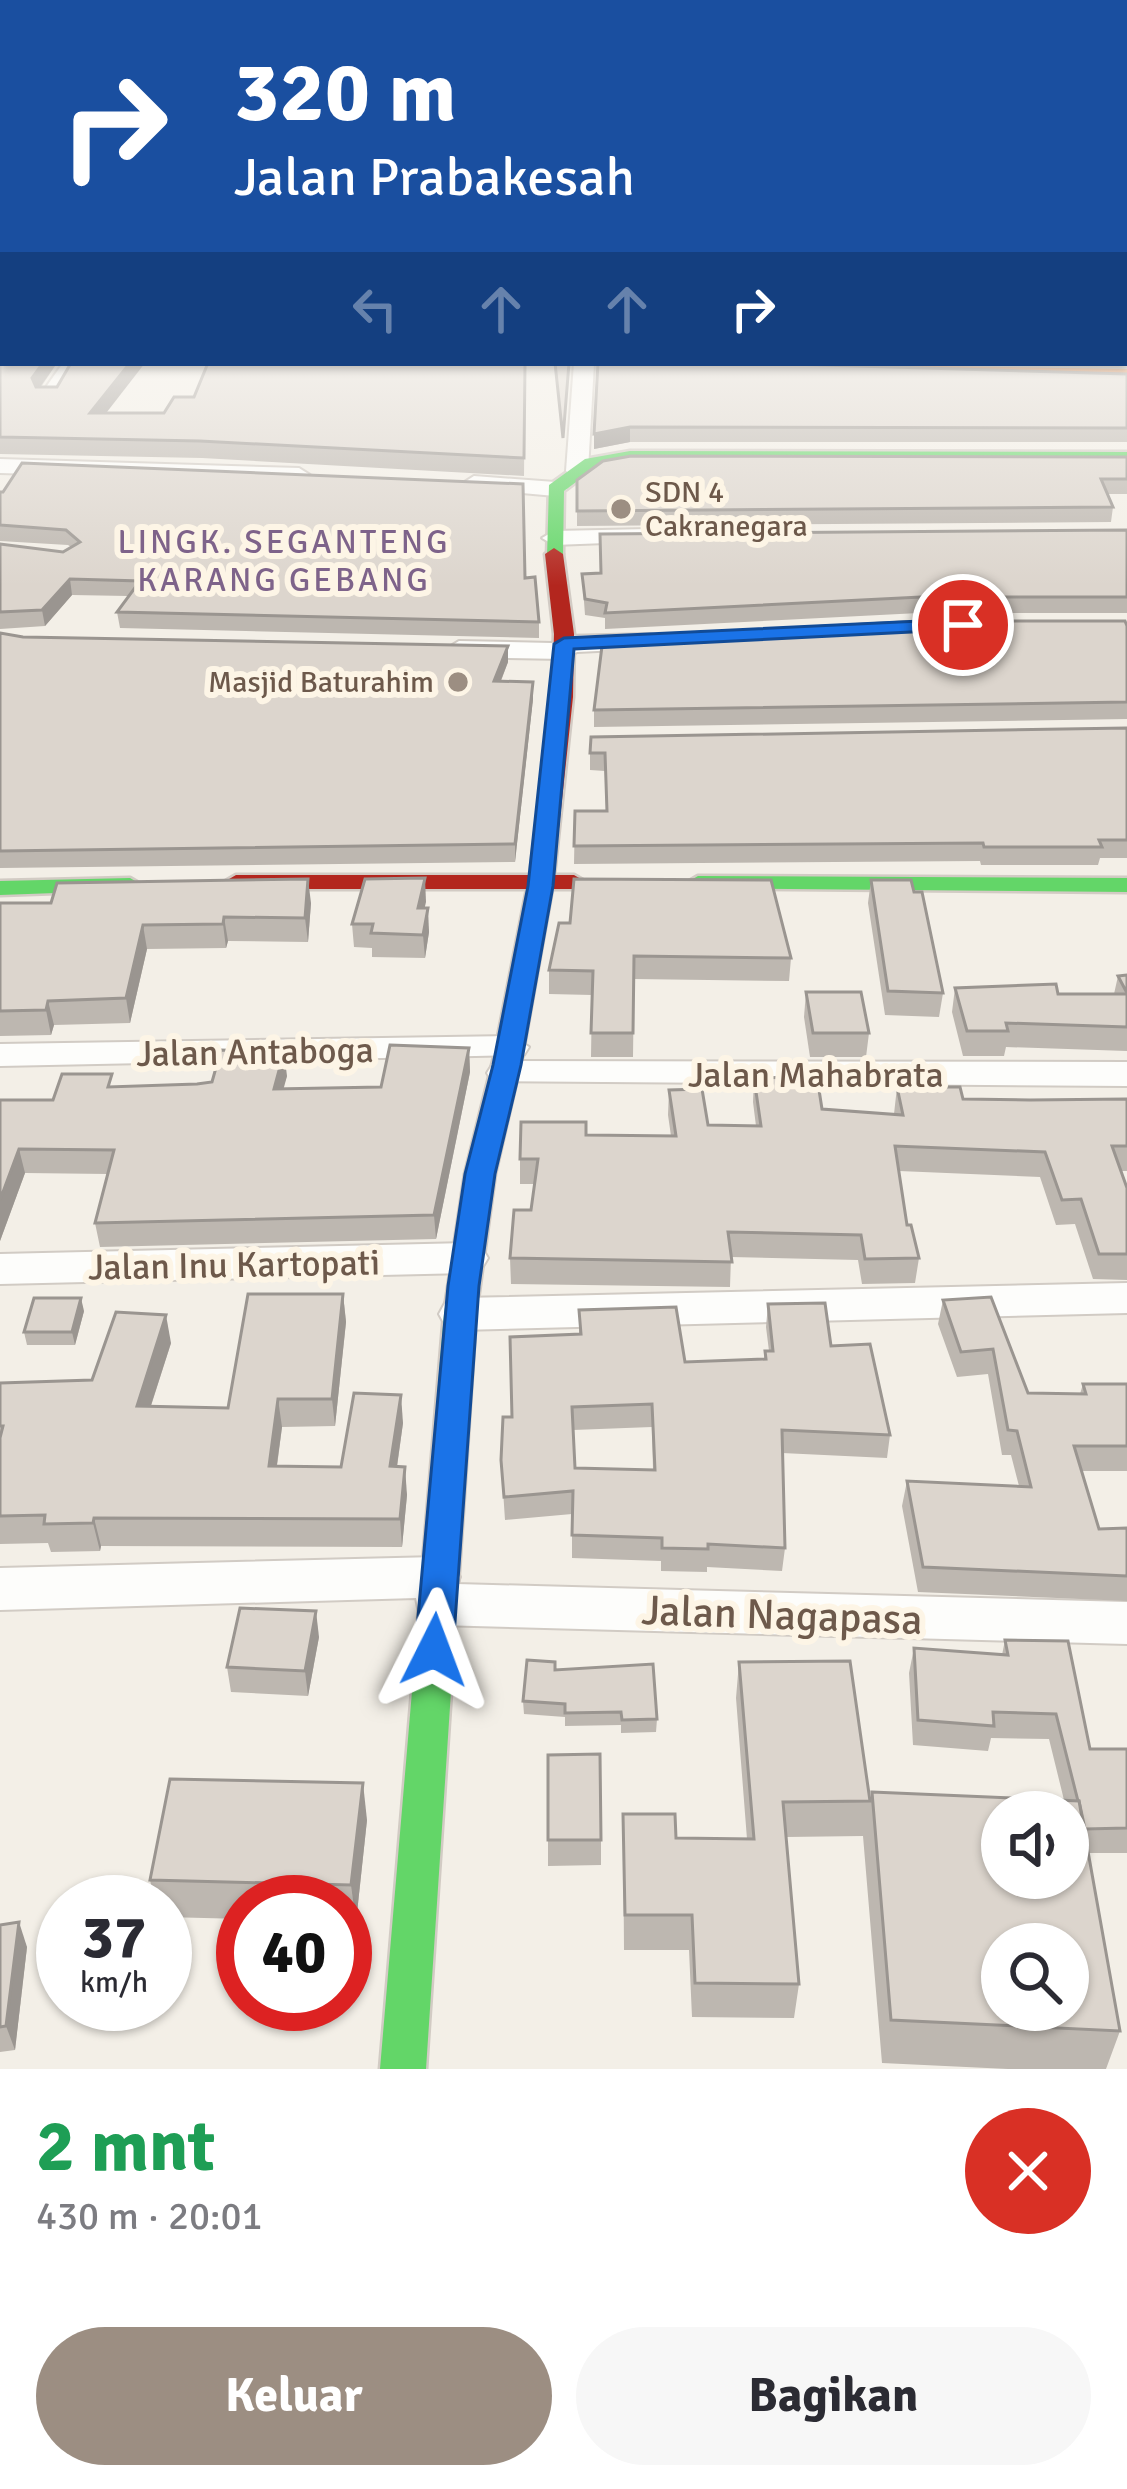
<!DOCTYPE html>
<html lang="id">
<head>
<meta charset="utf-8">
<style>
  :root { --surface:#fff; --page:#f7f7f7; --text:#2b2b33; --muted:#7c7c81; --accent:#9c8e82 }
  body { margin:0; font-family:Signika,sans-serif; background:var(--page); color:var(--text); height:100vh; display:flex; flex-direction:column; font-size:45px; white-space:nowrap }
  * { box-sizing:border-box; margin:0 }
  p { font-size:39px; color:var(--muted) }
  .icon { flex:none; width:66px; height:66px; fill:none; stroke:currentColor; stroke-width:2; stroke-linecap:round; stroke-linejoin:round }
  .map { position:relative; height:2069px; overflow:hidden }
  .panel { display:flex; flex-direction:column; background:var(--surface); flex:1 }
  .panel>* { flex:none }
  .top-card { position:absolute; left:0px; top:0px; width:1128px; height:366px; box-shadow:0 3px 9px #0004; background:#1a4fa0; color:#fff; overflow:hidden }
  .tools { position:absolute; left:981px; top:1791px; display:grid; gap:24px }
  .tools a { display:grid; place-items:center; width:108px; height:108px; border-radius:50%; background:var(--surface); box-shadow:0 3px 9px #0004; font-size:60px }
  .speed { position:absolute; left:36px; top:1875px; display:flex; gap:24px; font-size:60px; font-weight:700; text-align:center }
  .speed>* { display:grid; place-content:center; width:156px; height:156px; border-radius:50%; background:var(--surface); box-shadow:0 3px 9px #0004; line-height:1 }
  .speed small { font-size:30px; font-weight:400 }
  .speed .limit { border:18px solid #d22; background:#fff; color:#111 }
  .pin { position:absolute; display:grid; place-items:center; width:102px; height:102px; color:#fff; margin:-51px; border:6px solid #fff; border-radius:50%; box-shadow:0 3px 12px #0007 }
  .me { position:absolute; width:132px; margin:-66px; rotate:3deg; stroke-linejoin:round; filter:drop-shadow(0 0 9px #0008) }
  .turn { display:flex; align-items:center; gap:42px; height:252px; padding:0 36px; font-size:54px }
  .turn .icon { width:156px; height:156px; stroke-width:2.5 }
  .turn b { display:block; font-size:84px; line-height:102px }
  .lanes { display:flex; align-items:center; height:114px; padding:0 36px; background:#0003; justify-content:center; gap:60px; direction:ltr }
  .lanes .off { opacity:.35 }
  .round { display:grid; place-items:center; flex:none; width:126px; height:126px; border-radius:63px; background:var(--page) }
  .summary { display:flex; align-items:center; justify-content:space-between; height:204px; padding:0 36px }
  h1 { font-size:72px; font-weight:800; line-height:90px; color:#1e9e55 }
  .button { display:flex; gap:24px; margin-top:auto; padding:24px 36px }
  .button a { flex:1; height:138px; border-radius:72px; background:var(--accent); color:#fff; font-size:48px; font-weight:800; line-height:138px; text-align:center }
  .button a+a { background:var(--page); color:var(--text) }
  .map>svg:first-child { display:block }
</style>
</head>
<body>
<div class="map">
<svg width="1127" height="2069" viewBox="0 0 1127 2069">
  <rect width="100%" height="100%" fill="#f3efe7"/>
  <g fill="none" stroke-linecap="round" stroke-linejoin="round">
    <g stroke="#d1cbc4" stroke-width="4">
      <g id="street">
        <polygon points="63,363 83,363 56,401 42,401 39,397"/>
        <polygon points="574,363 594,363 588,471 577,478 566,471"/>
        <polygon points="0,459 299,468 310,475 299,482 0,473"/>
        <polygon points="474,476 555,482 567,489 555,496 466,488 463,483"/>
        <polygon points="649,529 661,536 658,541 554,545 542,538 554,531"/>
        <polygon points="650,634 659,636 659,648 577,652 564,659 459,657 446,649 459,641 552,643 564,636"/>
        <polygon points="511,1036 529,1047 524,1055 0,1066 0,1044"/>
        <polygon points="505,1061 1127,1062 1127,1086 492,1081 487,1073 492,1065"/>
        <polygon points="467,1243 482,1248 488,1258 482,1268 467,1273 0,1284 0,1254"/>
        <polygon points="1127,1283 1127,1313 460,1330 445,1325 439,1314 445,1303 460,1298"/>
        <polygon points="436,1557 453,1563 460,1577 457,1584 1127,1602 1127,1644 438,1625 420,1619 416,1598 0,1610 0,1568"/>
      </g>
    </g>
    <g stroke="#d2cbc4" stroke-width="5">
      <g id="fast">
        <polygon points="630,451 1127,452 1127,462 630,461 596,467 564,491 563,554 547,558 549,485 585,459"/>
        <polygon points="698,876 1127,878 1127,892 689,888 686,883"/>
        <polygon points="130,878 142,885 139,890 0,895 0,881"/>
        <polygon points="508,1048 522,1057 495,1174 476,1314 426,2069 380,2069 444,1314 465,1174 494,1057"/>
      </g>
    </g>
    <g stroke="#d2cbc4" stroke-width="5">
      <polygon id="slow" points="744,363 1127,369 1127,379 752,368"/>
    </g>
    <g stroke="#d2cbc4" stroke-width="5">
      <polygon id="jam" points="554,548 563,554 574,634 573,697 554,875 574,875 586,882 574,889 552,889 522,1057 508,1066 494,1057 527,889 236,889 224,882 236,875 530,875 552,697 554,634 545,554"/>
    </g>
    <use href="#street" fill="#fdfdfb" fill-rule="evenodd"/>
    <use href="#fast" fill="#63d668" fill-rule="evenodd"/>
    <use href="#slow" fill="#ff974d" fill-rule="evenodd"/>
    <use href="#jam" fill="#b3261e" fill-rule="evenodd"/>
  </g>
  <g fill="#bdb7b0" fill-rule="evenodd">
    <polygon points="0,352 3,363 57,363 41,387 106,413 164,413 194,397 525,363 524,476 202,458 0,454"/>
    <polygon points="598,363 1127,374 1127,442 630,442 594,449"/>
    <polygon points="1127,457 1127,494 1108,494 1113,507 1111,522 577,526 577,480"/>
    <polygon points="0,492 525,578 539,622 539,638 120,628 117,612 128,596 72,595 45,626 0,629 0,544 63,552 71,547 68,545 0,541"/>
    <polygon points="1127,531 1127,613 919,613 605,629 605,618 585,615 582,574"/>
    <polygon points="1127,626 1127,719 594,727 594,710"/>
    <polygon points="0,633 23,637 508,646 508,662 501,681 533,699 515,862 0,868"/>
    <polygon points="1127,728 1127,858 1100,858 1098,865 981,865 980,861 574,864 575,811 606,811 605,771 590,770 590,753"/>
    <polygon points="425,878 425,908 429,932 425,958 372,957 372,948 354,947 352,924"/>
    <polygon points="871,880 914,892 943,993 939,1017 885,1015 868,903"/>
    <polygon points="0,903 311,903 308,942 228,941 226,948 147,949 130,1023 54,1025 51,1035 0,1036"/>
    <polygon points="559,923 791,958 789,981 634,979 633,1057 591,1057 592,995 549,994 549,970"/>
    <polygon points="1127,975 1127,1051 1006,1047 1004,1056 963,1056 952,1012 955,988 1058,994 1114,994 1118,976"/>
    <polygon points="806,992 869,1033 866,1057 810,1057 804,1017"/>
    <polygon points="469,1048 470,1072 436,1239 100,1247 95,1223 108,1174 25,1173 0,1241 0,1100 53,1100 114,1087 197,1084 287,1076 283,1088 381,1087"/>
    <polygon points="754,1078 822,1109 894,1114 897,1087 963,1099 1030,1100 1127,1099 1127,1171 1121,1171 1127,1188 1127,1280 1093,1279 1075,1224 1056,1225 1040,1177 899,1171 907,1225 919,1258 915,1283 862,1284 858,1260 731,1257 730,1287 511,1284 510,1258 531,1210 535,1184 520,1184 520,1159 586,1135 671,1136 668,1115 669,1090 708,1125 756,1126 753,1102"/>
    <polygon points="343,1294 346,1322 335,1426 282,1427 277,1466 341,1467 403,1423 397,1467 407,1495 402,1547 101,1546 100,1551 51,1552 48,1543 0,1544 0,1383 92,1380 171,1343 151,1406 228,1408"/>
    <polygon points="991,1297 1028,1393 1080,1394 1083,1384 1127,1384 1127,1471 1081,1471 1099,1529 1127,1528 1127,1601 918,1592 902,1506 907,1481 1019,1486 1011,1455 1002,1455 988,1374 957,1377 938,1324 943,1300"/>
    <path d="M768,1304L831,1346L890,1435L887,1458L782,1453L785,1548L782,1571L707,1567V1572L661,1571V1561L572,1558V1514L505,1520L501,1460L512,1417L579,1334V1310L685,1362L764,1359L765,1351H769L766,1327ZM652,1427L653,1470L575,1468L573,1430Z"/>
    <polygon points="84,1311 75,1345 27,1345 24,1332"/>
    <polygon points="319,1637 308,1696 231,1692 227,1667"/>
    <polygon points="1005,1640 1090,1749 1127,1749 1127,1853 1089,1853 1120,2031 1106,2069 1008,2069 882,2063 863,1836 786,1837 799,1984 794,2018 692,2017 689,1950 624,1950 623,1814 676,1838 747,1839 736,1698 739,1662 870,1801 872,1792 1064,1800 1049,1739 991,1738 988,1751 913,1745 909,1673 914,1648 1002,1655"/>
    <polygon points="555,1670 657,1719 656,1732 621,1733 621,1725 565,1726 565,1717 524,1714 523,1701"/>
    <polygon points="548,1755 601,1840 601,1865 548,1866"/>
    <polygon points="367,1820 356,1922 345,1922 345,1902 243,1902 243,1919 165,1917 165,1902 155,1902 150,1880"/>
    <polygon points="0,1925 27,1947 15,2050 0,2052"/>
  </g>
  <g fill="#9a9590">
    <polygon points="43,363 57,363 35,394 32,378"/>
    <polygon points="130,363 145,363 93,430 90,413"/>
    <polygon points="630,427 630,442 594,449 594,434"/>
    <polygon points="70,579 72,595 45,626 42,610"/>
    <polygon points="508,646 508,662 494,698 494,681"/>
    <polygon points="533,682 533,699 515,862 515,844"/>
    <polygon points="425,878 426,902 419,932 418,908"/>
    <polygon points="308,879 311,903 308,942 305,918"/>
    <polygon points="428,908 429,932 425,958 423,935"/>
    <polygon points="224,917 228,941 226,948 223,924"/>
    <polygon points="143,925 147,949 130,1023 126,998"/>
    <polygon points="48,1001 54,1025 51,1035 46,1010"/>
    <polygon points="469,1048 470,1072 436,1239 434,1215"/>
    <polygon points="284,1052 287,1076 277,1113 274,1089"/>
    <polygon points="19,1149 25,1173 0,1241 0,1200"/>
    <polygon points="343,1294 346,1322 335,1426 332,1399"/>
    <polygon points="81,1298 84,1311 75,1345 72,1332"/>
    <polygon points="166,1315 171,1343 142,1433 137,1406"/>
    <polygon points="401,1395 403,1423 393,1494 390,1466"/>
    <polygon points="278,1399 282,1427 273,1493 269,1466"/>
    <polygon points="405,1467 407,1495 402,1547 400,1519"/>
    <polygon points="94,1518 101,1546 100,1551 93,1523"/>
    <polygon points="316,1611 319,1637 308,1696 305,1671"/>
    <polygon points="363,1783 367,1820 356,1922 351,1885"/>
    <polygon points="19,1922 27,1947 15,2050 6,2026"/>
  </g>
  <g fill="#dcd5cd" stroke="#9a9590" stroke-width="3" fill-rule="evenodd">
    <polygon points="0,296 3,296 3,339 0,329"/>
    <polygon points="1125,317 1127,319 1127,348 1125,348"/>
    <polygon points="0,352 3,352 3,363 43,363 32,378 36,387 57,387 71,363 130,363 90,413 164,413 174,397 194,397 208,363 525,363 524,458 200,441 0,437"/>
    <polygon points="555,363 569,363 563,438"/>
    <polygon points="598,363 754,363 1127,374 1127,428 630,427 594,434"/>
    <polygon points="631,456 1127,457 1127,479 1101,479 1113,507 577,511 577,480 603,461"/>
    <polygon points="22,463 523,484 525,578 535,577 539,622 117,612 140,581 70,579 42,610 0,612 0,544 63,552 80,542 66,530 0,525 0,492 3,492"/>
    <polygon points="1127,530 1127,597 921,597 605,613 607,603 585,599 582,574 601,573 600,534"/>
    <polygon points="921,621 1125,621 1127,626 1127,702 594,710 603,638"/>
    <polygon points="0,633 23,637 508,646 494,681 533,682 515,844 0,851"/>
    <polygon points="1127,728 1127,840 1099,840 1102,847 984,847 983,843 574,846 575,811 607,811 605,753 590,753 591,737"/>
    <polygon points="425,878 418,908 428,908 423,935 371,933 373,924 352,924 365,879"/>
    <polygon points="308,879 305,918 224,917 223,924 143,925 126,998 48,1001 46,1010 0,1011 0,903 51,903 57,883"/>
    <polygon points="574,879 771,880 791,958 634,956 633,1033 591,1033 593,971 549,970 559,923 570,923"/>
    <polygon points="871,880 911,880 914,892 922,892 943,993 888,991"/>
    <polygon points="1127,975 1127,993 1118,976"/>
    <polygon points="1056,984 1058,994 1127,994 1127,1027 1006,1023 1008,1031 967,1031 955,988"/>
    <polygon points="806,992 861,992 869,1033 813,1033"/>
    <polygon points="390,1045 469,1048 434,1215 95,1223 114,1150 19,1149 0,1200 0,1100 53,1100 62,1074 112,1074 108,1087 197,1084 212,1082 221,1050 284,1052 274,1089 381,1087"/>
    <polygon points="817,1077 822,1109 903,1115 897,1087 960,1087 963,1099 1030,1100 1127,1099 1127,1146 1112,1146 1127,1188 1127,1254 1099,1254 1081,1199 1062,1200 1045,1152 895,1146 907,1225 911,1225 919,1258 865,1259 861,1235 728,1232 732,1262 510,1258 514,1210 531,1210 538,1159 520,1159 521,1122 586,1122 586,1135 676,1136 669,1090 702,1089 708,1125 761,1126 754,1078"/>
    <polygon points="248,1294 343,1294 332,1399 278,1399 269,1466 341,1467 354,1393 401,1395 390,1466 405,1467 400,1519 94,1518 93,1523 44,1524 45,1515 0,1516 0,1438 3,1426 0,1426 0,1383 92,1380 116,1312 166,1315 137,1406 228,1408"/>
    <polygon points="991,1297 1028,1393 1086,1394 1083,1384 1127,1384 1127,1446 1074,1446 1099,1529 1127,1528 1127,1576 923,1567 907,1481 1031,1487 1017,1431 1008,1430 993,1349 961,1352 943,1300"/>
    <polygon points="34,1298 81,1298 72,1332 24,1332"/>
    <path d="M825,1303L831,1346L870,1344L890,1435L782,1430L785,1548L708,1544V1549L662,1548V1538L572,1535L573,1491L504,1497L501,1460L503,1417H512L510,1337L581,1334L579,1310L676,1307L685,1362L766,1359L765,1351H773L768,1304ZM652,1404L655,1470L575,1468L572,1407Z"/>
    <polygon points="240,1608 316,1611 305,1671 227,1667"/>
    <polygon points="1005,1640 1068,1641 1090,1749 1127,1749 1127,1828 1085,1829 1079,1801 1078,1801 1056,1714 993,1712 994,1726 918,1720 914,1648 1008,1655"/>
    <polygon points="527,1660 555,1662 555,1670 653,1664 657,1719 622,1720 621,1712 565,1713 565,1704 523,1701"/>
    <polygon points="850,1661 870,1801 783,1802 799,1984 695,1983 692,1915 625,1915 623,1814 675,1814 676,1838 754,1839 739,1662"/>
    <polygon points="600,1754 601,1840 548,1840 548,1755"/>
    <polygon points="170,1779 363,1783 351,1885 150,1880"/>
    <path d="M872,1792L1079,1801L1120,2031L891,2020ZM1002,1812H1068V1878H1002ZM1002,1944H1068V2010H1002Z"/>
    <polygon points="19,1922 6,2026 0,2027 0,1925"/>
  </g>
  <linearGradient id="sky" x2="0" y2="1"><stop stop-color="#9cc5e6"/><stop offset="0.51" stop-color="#faf8f4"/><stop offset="1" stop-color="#faf8f4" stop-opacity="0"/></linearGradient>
  <rect width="1127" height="586" fill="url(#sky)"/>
  <polygon fill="#1a73e8" stroke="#114b97" stroke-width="3" points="963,619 970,621 970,629 574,649 553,886 521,1065 495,1174 479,1286 453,1650 448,1662 434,1667 421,1662 415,1650 448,1286 465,1174 493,1065 528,886 554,644 564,638"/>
  <g fill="#9c8e82" stroke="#fdf5e6" stroke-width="4.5">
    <circle cx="621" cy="509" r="12"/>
    <circle cx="458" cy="682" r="12"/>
  </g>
  <g text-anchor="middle" stroke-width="12" stroke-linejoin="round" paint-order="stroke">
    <g font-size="30" fill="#6d594b" stroke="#fdf5e6" text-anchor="start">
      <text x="645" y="502">SDN 4<tspan x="645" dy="34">Cakranegara</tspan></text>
      <text x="434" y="692" text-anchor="end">Masjid Baturahim</text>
    </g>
    <g font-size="33" letter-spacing="3" fill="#7e638a" stroke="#fdf5e6">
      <text x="284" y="553">LINGK. SEGANTENG<tspan x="284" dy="38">KARANG GEBANG</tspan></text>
    </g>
    <g font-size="36" fill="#6d594b" stroke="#fdf5e6">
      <text transform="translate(255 1051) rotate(-1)" y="13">Jalan Antaboga</text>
      <text x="816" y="1087">Jalan Mahabrata</text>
      <text transform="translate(234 1264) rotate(-1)" y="13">Jalan Inu Kartopati</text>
    </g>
    <g font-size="42" fill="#6d594b" stroke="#fdf5e6">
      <text transform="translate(782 1614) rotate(2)" y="15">Jalan Nagapasa</text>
    </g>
  </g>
</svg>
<div class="tools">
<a><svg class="icon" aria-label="sound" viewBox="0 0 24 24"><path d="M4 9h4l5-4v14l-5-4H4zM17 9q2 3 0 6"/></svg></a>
<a><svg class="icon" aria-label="search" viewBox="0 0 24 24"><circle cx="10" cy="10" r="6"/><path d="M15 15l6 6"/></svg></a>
</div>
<div class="speed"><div>37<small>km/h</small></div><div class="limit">40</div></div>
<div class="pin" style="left:963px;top:625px;background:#d93025"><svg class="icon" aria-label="arrive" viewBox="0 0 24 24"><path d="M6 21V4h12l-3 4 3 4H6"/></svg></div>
<svg class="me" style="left:434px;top:1650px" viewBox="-20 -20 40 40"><path d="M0-17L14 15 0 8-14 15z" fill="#1a73e8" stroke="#fff" stroke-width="4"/></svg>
<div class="top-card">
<div class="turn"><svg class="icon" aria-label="right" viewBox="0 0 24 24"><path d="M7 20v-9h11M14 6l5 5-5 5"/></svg><div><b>320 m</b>Jalan Prabakesah</div></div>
<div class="lanes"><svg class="icon off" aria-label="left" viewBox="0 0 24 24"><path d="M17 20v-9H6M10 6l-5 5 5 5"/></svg><svg class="icon off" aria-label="ahead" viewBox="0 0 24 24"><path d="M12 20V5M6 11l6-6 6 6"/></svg><svg class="icon off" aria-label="ahead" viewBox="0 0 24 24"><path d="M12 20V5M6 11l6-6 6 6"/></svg><svg class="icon" aria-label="right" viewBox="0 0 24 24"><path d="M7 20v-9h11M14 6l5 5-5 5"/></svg></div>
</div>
</div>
<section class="panel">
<div class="summary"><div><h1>2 mnt</h1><p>430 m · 20:01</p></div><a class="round" style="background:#d93025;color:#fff"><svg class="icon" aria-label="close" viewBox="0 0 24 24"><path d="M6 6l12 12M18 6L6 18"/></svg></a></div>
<div class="button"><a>Keluar</a><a>Bagikan</a></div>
</section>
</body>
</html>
